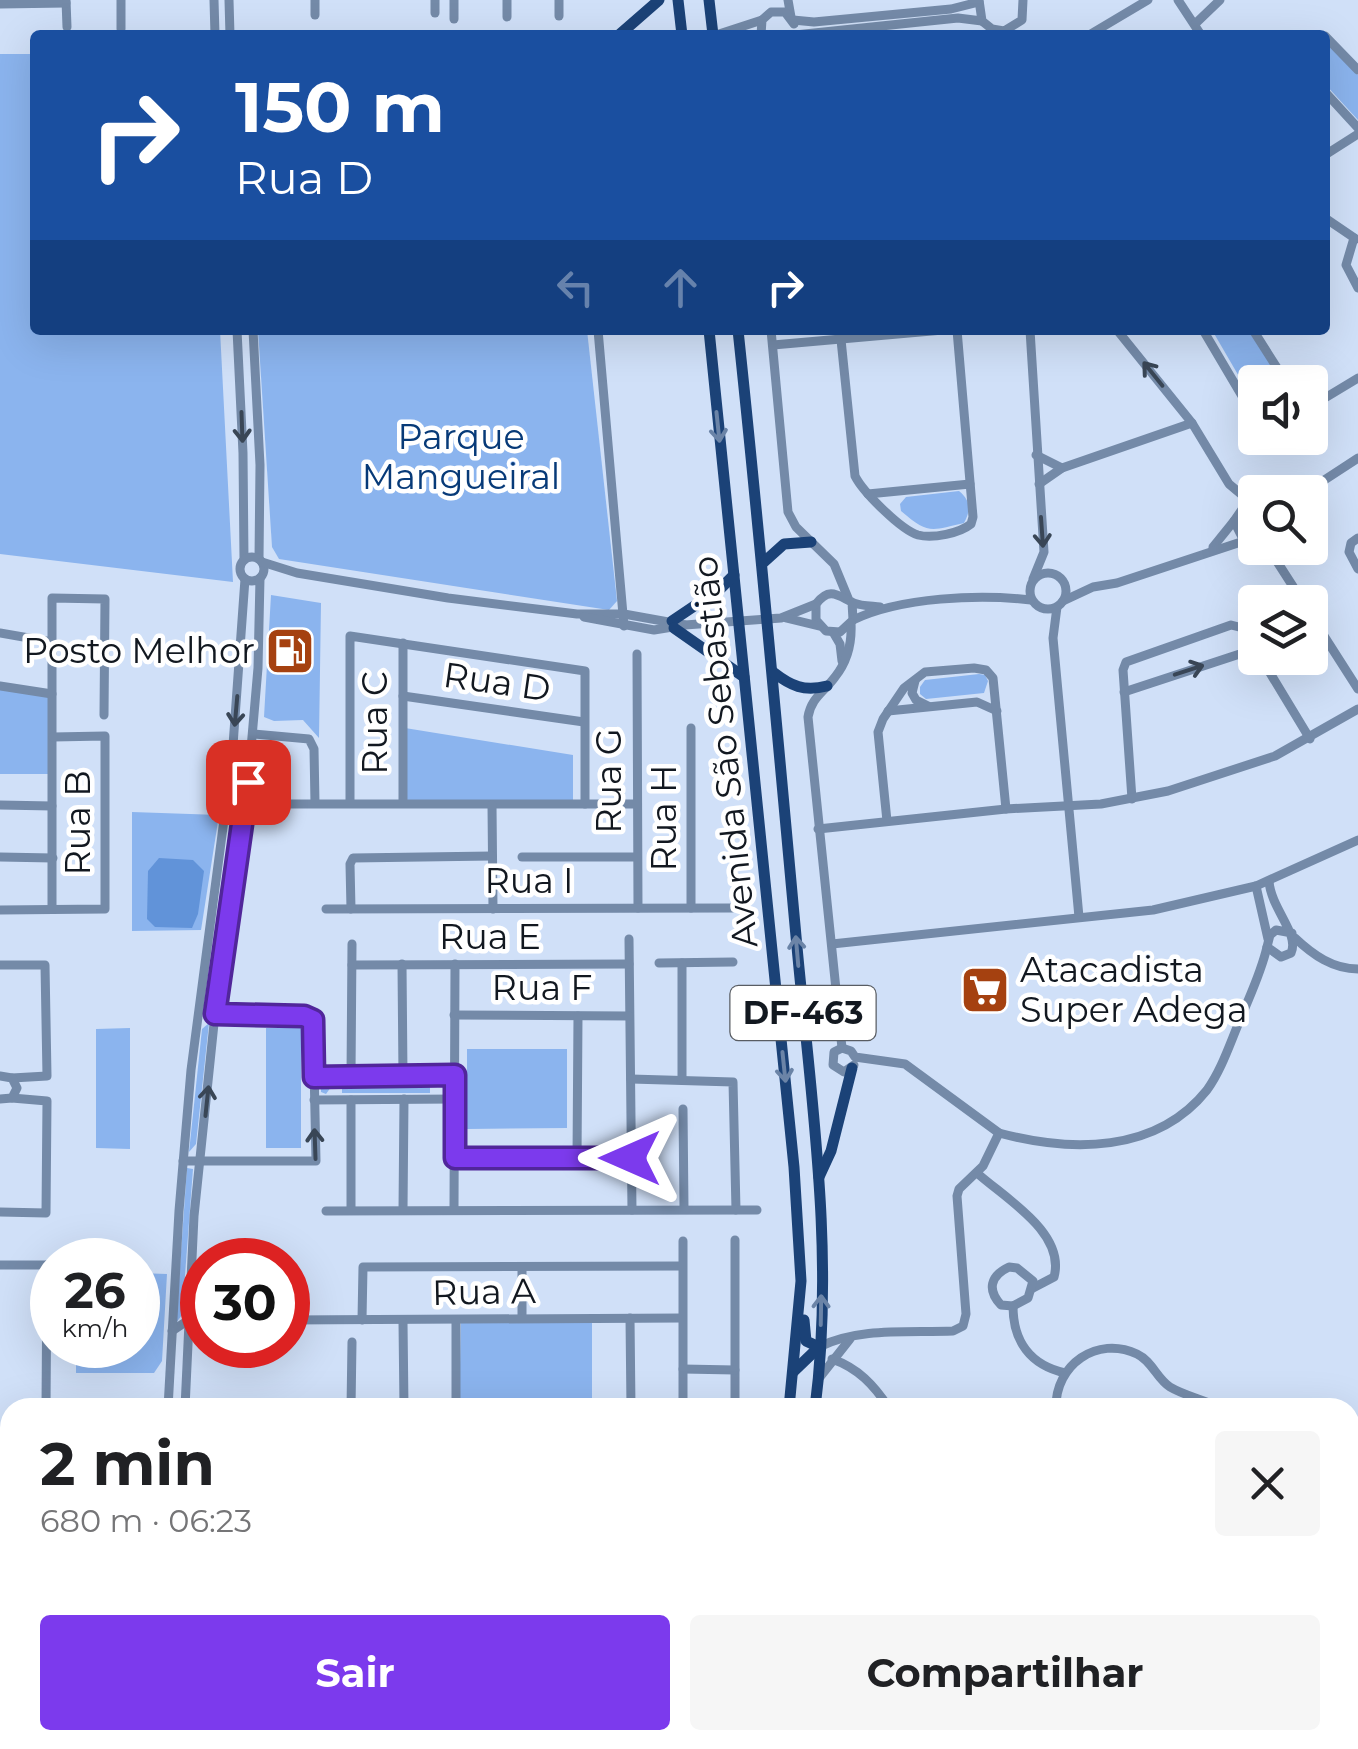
<!DOCTYPE html>
<html lang="pt">
<head>
<meta charset="utf-8">
<style>
  :root { --surface:#fff; --page:#f6f6f6; --text:#202124; --muted:#757577; --accent:#7c3aed }
  body { margin:0; font-family:Montserrat,sans-serif; background:var(--page); color:var(--text); height:100vh; display:flex; flex-direction:column; font-size:38px; white-space:nowrap }
  * { box-sizing:border-box; margin:0 }
  p { font-size:32px; color:var(--muted) }
  .icon { flex:none; width:55px; height:55px; fill:none; stroke:currentColor; stroke-width:2; stroke-linecap:round; stroke-linejoin:round }
  .map { position:relative; flex:1; overflow:hidden }
  .sheet { position:absolute; left:0px; top:1398px; width:1360px; height:352px; display:flex; flex-direction:column; background:var(--surface); border-radius:30px 30px 0 0; box-shadow:0 10px 40px #0002 }
  .sheet>* { flex:none }
  .guide { position:absolute; left:30px; top:30px; width:1300px; height:305px; border-radius:10px; box-shadow:0 10px 40px #0002; background:#1a4fa0; color:#fff; overflow:hidden }
  .fabs { position:absolute; left:1238px; top:365px; display:grid; gap:20px }
  .fabs a { display:grid; place-items:center; width:90px; height:90px; border-radius:10px; background:var(--surface); box-shadow:0 10px 40px #0002; font-size:50px }
  .speed { position:absolute; left:30px; top:1238px; display:flex; gap:20px; font-size:50px; font-weight:700; text-align:center }
  .speed>* { display:grid; place-content:center; width:130px; height:130px; border-radius:50%; background:var(--surface); box-shadow:0 10px 40px #0002; line-height:1 }
  .speed small { font-size:25px; font-weight:400 }
  .speed .limit { border:15px solid #d22; background:#fff; color:#111 }
  .pin { position:absolute; display:grid; place-items:center; width:85px; height:85px; color:#fff; margin:-42px; border-radius:20px; box-shadow:0 5px 15px #0006 }
  .me { position:absolute; width:110px; margin:-55px; rotate:270deg; stroke-linejoin:round; filter:drop-shadow(0 0 8px #0008) }
  .turn { display:flex; align-items:center; gap:35px; height:210px; padding:0 40px; font-size:45px }
  .turn .icon { width:130px; height:130px; stroke-width:2.5 }
  .turn b { display:block; font-size:70px; line-height:85px }
  .lanes { display:flex; align-items:center; height:95px; padding:0 40px; background:#0003; justify-content:center; gap:50px; direction:ltr }
  .lanes .off { opacity:.35 }
  .round { display:grid; place-items:center; flex:none; width:105px; height:105px; border-radius:10px; background:var(--page) }
  .head { display:flex; align-items:center; justify-content:space-between; height:170px; padding:0 40px }
  h1 { font-size:60px; font-weight:700; line-height:75px }
  .primary-button { display:flex; gap:20px; margin-top:auto; padding:20px 40px }
  .primary-button a { flex:1; height:115px; border-radius:10px; background:var(--accent); color:#fff; font-size:40px; font-weight:700; line-height:115px; text-align:center }
  .primary-button a+a { background:var(--page); color:var(--text) }
  .map>svg:first-child { display:block }
</style>
</head>
<body>
<div class="map">
<svg width="1358" height="1749" viewBox="0 0 1358 1749">
  <rect width="100%" height="100%" fill="#d0e0f8"/>
  <g fill="#8bb4ee">
    <polygon points="1325,41 1358,75 1358,120 1325,84"/>
    <polygon points="0,54 35,54 35,330 220,330 233,582 0,554"/>
    <polygon points="258,330 587,330 617,601 609,610 279,559 272,547"/>
    <polygon points="1212,330 1250,330 1283,382 1255,382 1255,404"/>
    <path d="M959,491C971,501 971,510 964,523C930,531 928,534 901,511L900,504L906,497Z"/>
    <polygon points="271,595 321,603 319,738 303,720 274,721 264,717"/>
    <polygon points="979,674 985,675 988,681 984,693 926,699 920,694 920,687 925,680"/>
    <polygon points="0,688 46,695 50,700 50,774 0,774"/>
    <polygon points="405,728 573,755 573,802 410,802 405,798"/>
    <polygon points="232,809 238,809 211,1010 204,1010"/>
    <polygon points="132,812 219,815 201,930 132,931"/>
    <polygon points="209,1023 196,1144 189,1152 202,1029"/>
    <polygon points="130,1028 130,1149 96,1148 96,1029"/>
    <rect x="266" y="1028" width="35" height="120"/>
    <polygon points="467,1049 567,1049 567,1128 467,1129"/>
    <polygon points="430,1081 430,1093 342,1093 342,1087 331,1087 326,1094 321,1092 321,1082"/>
    <polygon points="187,1168 193,1169 182,1315 176,1323"/>
    <polygon points="138,1273 167,1274 162,1361 154,1373 76,1373 76,1345 138,1345"/>
    <polygon points="592,1321 592,1407 459,1407 461,1323"/>
  </g>
  <g fill="#6193d9">
    <polygon points="159,858 193,860 204,871 198,914 192,928 155,927 147,919 148,871"/>
    <polygon points="112,1740 191,1740 202,1749 112,1749"/>
  </g>
  <g fill="none" stroke-linecap="round" stroke-linejoin="round">
    <g stroke="#748aa8" stroke-width="9">
      <polyline points="66,0 67,27"/>
      <polyline points="121,0 121,29"/>
      <polyline points="214,0 215,35"/>
      <polyline points="229,0 230,35"/>
      <polyline points="435,0 435,13"/>
      <polyline points="454,0 454,19"/>
      <polyline points="788,0 791,17"/>
      <polyline points="979,0 982,21 992,29 1004,31 1022,20 1023,0"/>
      <polyline points="1178,0 1201,35"/>
      <polyline points="0,4 66,3"/>
      <polyline points="315,15 315,0"/>
      <polyline points="559,16 559,0"/>
      <polyline points="507,17 507,0"/>
      <polyline points="793,20 814,22 951,9 979,2"/>
      <polyline points="1195,24 1220,0"/>
      <polyline points="716,35 762,20"/>
      <polyline points="761,35 762,20 771,12 785,12 794,24"/>
      <polyline points="795,35 958,18 982,21"/>
      <polyline points="1089,35 1148,0"/>
      <polyline points="1325,36 1358,70"/>
      <polyline points="1325,92 1358,128"/>
      <polyline points="1325,155 1358,134"/>
      <polyline points="1325,218 1356,239"/>
      <polyline points="1354,238 1346,265 1358,288"/>
      <polyline points="237,330 243,453 244,560"/>
      <polyline points="253,330 260,465 259,559"/>
      <polyline points="598,330 624,626"/>
      <polyline points="771,330 788,512 796,527 834,564 848,598"/>
      <path d="M840,330L855,476C863,492 901,530 918,535C933,539 960,533 971,524L973,517L957,330"/>
      <polyline points="1030,330 1044,552 1033,579"/>
      <polyline points="1117,330 1192,423 1229,484 1254,505"/>
      <polyline points="1203,330 1255,418"/>
      <polyline points="1253,330 1286,382"/>
      <polyline points="773,345 943,330"/>
      <polyline points="1310,407 1358,378"/>
      <polyline points="1036,455 1062,468"/>
      <polyline points="1039,484 1062,468 1192,423"/>
      <polyline points="1306,492 1358,458"/>
      <polyline points="868,494 970,484"/>
      <polyline points="1255,505 1243,508 1234,521 1242,537 1255,540"/>
      <polyline points="1358,538 1351,543 1349,552 1358,569"/>
      <polyline points="1213,547 1234,521"/>
      <polyline points="1261,548 1276,560 1303,602"/>
      <circle cx="252" cy="569" r="12"/>
      <polyline points="262,562 297,573 448,598 577,614 624,614 685,625"/>
      <circle cx="1048" cy="591" r="18"/>
      <polyline points="1063,601 1093,587 1117,583 1247,540"/>
      <path d="M852,602L853,620L840,632L826,631L816,620V604C830,586 838,596 854,603C861,606 873,606 880,607"/>
      <polyline points="1057,607 1053,638 1079,917"/>
      <polyline points="1310,614 1358,689"/>
      <polyline points="584,617 654,630 685,625 781,618 816,604"/>
      <polyline points="786,618 819,626"/>
      <path d="M853,620C901,597 979,594 1031,600"/>
      <polyline points="833,632 840,644 842,661"/>
      <polyline points="0,633 52,642"/>
      <polyline points="637,654 638,908"/>
      <polyline points="1261,658 1310,739"/>
      <polyline points="915,681 912,693 916,700 928,706"/>
      <polyline points="0,686 52,694"/>
      <polyline points="1124,692 1255,649"/>
      <polyline points="403,696 584,722"/>
      <polyline points="888,711 977,702 997,711"/>
      <polyline points="691,728 691,908"/>
      <polyline points="253,734 309,739 314,749 315,803"/>
      <polyline points="1132,799 1123,670 1126,662 1231,625 1243,628 1255,647"/>
      <polyline points="350,803 350,636 585,671 585,804"/>
      <polyline points="403,803 403,643"/>
      <polyline points="245,804 637,804"/>
      <polyline points="0,805 52,806"/>
      <polyline points="492,805 493,909"/>
      <polyline points="887,821 878,732 883,719 904,688 925,672 974,668 986,670 993,678 1006,809"/>
      <polyline points="818,829 1006,809 1101,804 1168,791 1275,756 1358,709"/>
      <polyline points="0,857 53,858"/>
      <polyline points="522,857 637,857"/>
      <path d="M1269,881C1271,909 1300,934 1291,953L1281,957L1267,947L1270,935L1276,930L1292,933"/>
      <polyline points="1256,886 1268,939"/>
      <polyline points="52,909 52,598 105,599 104,715"/>
      <polyline points="326,909 732,908"/>
      <polyline points="351,909 350,864 353,858 492,856"/>
      <polyline points="0,910 105,909 105,736 53,737"/>
      <path d="M1295,938C1313,955 1333,969 1358,969"/>
      <polyline points="629,939 632,1210"/>
      <polyline points="832,944 1153,910 1256,886 1358,840"/>
      <polyline points="659,963 733,962"/>
      <polyline points="402,964 403,1076"/>
      <polyline points="0,965 45,965 47,1076 12,1078"/>
      <polyline points="352,965 629,964"/>
      <polyline points="454,1015 629,1016"/>
      <path d="M842,1048L808,717C811,698 824,692 835,677C847,662 852,642 851,623"/>
      <polyline points="842,1048 851,1051 855,1057 905,1064 999,1133"/>
      <polyline points="842,1048 834,1052 833,1065 844,1072 854,1065"/>
      <polyline points="0,1076 12,1078 17,1088 12,1098 0,1099"/>
      <polyline points="351,1076 352,944"/>
      <polyline points="314,1077 455,1075"/>
      <polyline points="631,1079 733,1082 736,1210"/>
      <polyline points="682,1080 682,963"/>
      <polyline points="314,1100 456,1099"/>
      <polyline points="683,1109 684,1209"/>
      <polyline points="455,1158 630,1158"/>
      <polyline points="577,1158 578,1016"/>
      <polyline points="183,1161 316,1161 313,1020 304,1016 215,1014"/>
      <path d="M977,1173C1006,1199 1066,1233 1054,1277L1033,1288"/>
      <polyline points="351,1210 351,1100"/>
      <polyline points="403,1210 404,1099"/>
      <polyline points="454,1210 455,964"/>
      <polyline points="326,1211 757,1210"/>
      <polyline points="0,1212 46,1213 47,1101 12,1098"/>
      <polyline points="735,1240 735,1408"/>
      <polyline points="0,1265 50,1265"/>
      <polyline points="522,1267 522,1318"/>
      <path d="M1009,1267L1017,1268L1033,1281L1028,1298L1013,1306L1001,1305C987,1290 990,1276 1009,1267Z"/>
      <path d="M1013,1306C1013,1341 1030,1365 1065,1373"/>
      <polyline points="630,1318 631,1408"/>
      <polyline points="288,1320 682,1318"/>
      <polyline points="362,1320 363,1267 682,1266"/>
      <polyline points="403,1322 404,1408"/>
      <polyline points="172,1331 187,1321 202,1321"/>
      <path d="M819,1347C859,1327 910,1333 953,1331L963,1326L966,1314L957,1196L959,1189L983,1166L999,1133C1070,1152 1156,1154 1207,1090C1222,1069 1230,1043 1240,1020C1250,995 1261,973 1267,947"/>
      <path d="M832,1359C858,1368 874,1385 889,1408"/>
      <polyline points="683,1369 735,1370"/>
      <polyline points="820,1377 850,1339"/>
      <polyline points="46,1408 47,1265"/>
      <polyline points="168,1408 179,1211 191,1070 232,759 245,579"/>
      <polyline points="185,1408 194,1216 215,1014 250,760 258,668 260,578"/>
      <polyline points="351,1408 352,1342"/>
      <polyline points="456,1408 456,1320"/>
      <polyline points="683,1408 683,1241"/>
      <path d="M1056,1408C1055,1365 1097,1335 1137,1354C1152,1361 1157,1379 1170,1387C1185,1396 1205,1400 1221,1408"/>
      <polyline points="0,1438 10,1439"/>
      <polyline points="0,1457 10,1455"/>
      <polyline points="1350,1508 1358,1512"/>
      <polyline points="0,1630 10,1630"/>
    </g>
    <g stroke="#1b4277" stroke-width="11">
      <polyline points="678,0 682,35"/>
      <polyline points="709,0 713,35"/>
      <polyline points="619,35 659,0"/>
      <polyline points="709,330 794,1167 801,1281 789,1408"/>
      <path d="M738,330C760,536 778,741 797,947C811,1099 835,1255 815,1408"/>
      <polyline points="764,562 784,544 811,542"/>
      <polyline points="672,621 721,588 734,575"/>
      <polyline points="674,628 744,677"/>
      <path d="M773,672C791,686 804,692 827,686"/>
      <polyline points="819,1177 831,1151 852,1068"/>
      <polyline points="793,1372 819,1347 806,1341 804,1320"/>
      <polyline points="737,1749 738,1740"/>
      <polyline points="763,1749 764,1740"/>
    </g>
  </g>
  <defs><path id="oneway-shaft" d="M-6 0H5M1.5-3L5.5 0L1.5 3" fill="none" stroke-width="1.6" stroke-linecap="round" stroke-linejoin="round" transform="scale(2.5)"/></defs>
  <g stroke="#394656">
    <use href="#oneway-shaft" transform="translate(1153 374) rotate(-129)"/>
    <use href="#oneway-shaft" transform="translate(242 427) rotate(88)"/>
    <use href="#oneway-shaft" transform="translate(1042 532) rotate(86)"/>
    <use href="#oneway-shaft" transform="translate(1189 670) rotate(-18)"/>
    <use href="#oneway-shaft" transform="translate(236 711) rotate(95)"/>
    <use href="#oneway-shaft" transform="translate(207 1101) rotate(-84)"/>
    <use href="#oneway-shaft" transform="translate(315 1144) rotate(-92)"/>
  </g>
  <g stroke="#6b84a7">
    <use href="#oneway-shaft" transform="translate(718 427) rotate(84)"/>
    <use href="#oneway-shaft" transform="translate(797 951) rotate(-95)"/>
    <use href="#oneway-shaft" transform="translate(784 1067) rotate(84)"/>
    <use href="#oneway-shaft" transform="translate(821 1310) rotate(-89)"/>
  </g>
  <g fill="none" stroke-linecap="round" stroke-linejoin="round">
    <g stroke="#51269a" stroke-width="25">
      <polyline id="route" points="248,782 215,1014 304,1016 313,1020 314,1077 455,1075 455,1158 630,1158"/>
    </g>
    <use href="#route" stroke="#7c3aed" stroke-width="18"/>
  </g>
  <defs>
    <g id="fuel-square" transform="scale(2.5)"><rect x="-9" y="-9" width="18" height="18" rx="4" fill="#a54110" stroke="#fff"/><path d="M-5.5-6h7V0h2V4h1.3V-2.5L3-4.5l.8-.8L6-3V5H2.5V1h-1V6h-7ZM-4.2-4.7v3.2H.2V-4.7Z" fill="#fff"/></g>
    <g id="supermarket-square" transform="scale(2.5)"><rect x="-9" y="-9" width="18" height="18" rx="4" fill="#a54110" stroke="#fff"/><path d="M-6-5.5h2.5l.6 2H6L4.5 2H-2.5L-4.4-4H-6ZM-1.5 3.2a1.3 1.3 0 1 0 .1 0ZM3 3.2a1.3 1.3 0 1 0 .1 0Z" fill="#fff"/></g>
  </defs>
  <g fill-rule="evenodd">
    <use href="#fuel-square" x="290" y="651"/>
    <use href="#supermarket-square" x="985" y="990"/>
  </g>
  <g text-anchor="middle" stroke-width="9" stroke-linejoin="round" paint-order="stroke">
    <rect fill="#fff" stroke="#595d63" stroke-width="2.5" x="730.5" y="986" width="145" height="54" rx="8"/>
    <g font-size="32" font-weight="bold" fill="#121820">
      <text x="803" y="1024">DF-463</text>
    </g>
    <g font-size="35" fill="#073a78" stroke="#fff">
      <text x="461" y="449">Parque<tspan x="461" dy="40">Mangueiral</tspan></text>
    </g>
    <g font-size="35" fill="#121820" stroke="#fff" text-anchor="end">
      <text x="255" y="663">Posto Melhor</text>
      <text x="1020" y="982" text-anchor="start">Atacadista<tspan x="1020" dy="40">Super Adega</tspan></text>
    </g>
    <g font-size="35" fill="#121820" stroke="#fff">
      <text transform="translate(497 682) rotate(8)" y="12">Rua D</text>
      <text transform="translate(375 723) rotate(-90)" y="12">Rua C</text>
      <text transform="translate(725 752) rotate(-96)" y="12">Avenida São Sebastião</text>
      <text transform="translate(609 781) rotate(-90)" y="12">Rua G</text>
      <text transform="translate(664 818) rotate(-90)" y="12">Rua H</text>
      <text transform="translate(78 823) rotate(-90)" y="12">Rua B</text>
      <text x="529" y="893">Rua I</text>
      <text x="490" y="949">Rua E</text>
      <text x="542" y="1000">Rua F</text>
      <text transform="translate(484 1292) rotate(-1)" y="12">Rua A</text>
    </g>
  </g>
</svg>
<div class="fabs">
<a><svg class="icon" aria-label="sound" viewBox="0 0 24 24"><path d="M4 9h4l5-4v14l-5-4H4zM17 9q2 3 0 6"/></svg></a>
<a><svg class="icon" aria-label="search" viewBox="0 0 24 24"><circle cx="10" cy="10" r="6"/><path d="M15 15l6 6"/></svg></a>
<a><svg class="icon" aria-label="layers" viewBox="0 0 24 24"><path d="M12 4l9 5-9 5-9-5zM3 14l9 5 9-5"/></svg></a>
</div>
<div class="speed"><div>26<small>km/h</small></div><div class="limit">30</div></div>
<div class="pin" style="left:248px;top:782px;background:#d93025"><svg class="icon" aria-label="arrive" viewBox="0 0 24 24"><path d="M6 21V4h12l-3 4 3 4H6"/></svg></div>
<svg class="me" style="left:630px;top:1158px" viewBox="-20 -20 40 40"><path d="M0-17L14 15 0 8-14 15z" fill="#7c3aed" stroke="#fff" stroke-width="4"/></svg>
<div class="guide">
<div class="turn"><svg class="icon" aria-label="right" viewBox="0 0 24 24"><path d="M7 20v-9h11M14 6l5 5-5 5"/></svg><div><b>150 m</b>Rua D</div></div>
<div class="lanes"><svg class="icon off" aria-label="left" viewBox="0 0 24 24"><path d="M17 20v-9H6M10 6l-5 5 5 5"/></svg><svg class="icon off" aria-label="ahead" viewBox="0 0 24 24"><path d="M12 20V5M6 11l6-6 6 6"/></svg><svg class="icon" aria-label="right" viewBox="0 0 24 24"><path d="M7 20v-9h11M14 6l5 5-5 5"/></svg></div>
</div>
<section class="sheet">
<div class="head"><div><h1>2 min</h1><p>680 m · 06:23</p></div><a class="round"><svg class="icon" aria-label="close" viewBox="0 0 24 24"><path d="M6 6l12 12M18 6L6 18"/></svg></a></div>
<div class="primary-button"><a>Sair</a><a>Compartilhar</a></div>
</section>
</div>
</body>
</html>
